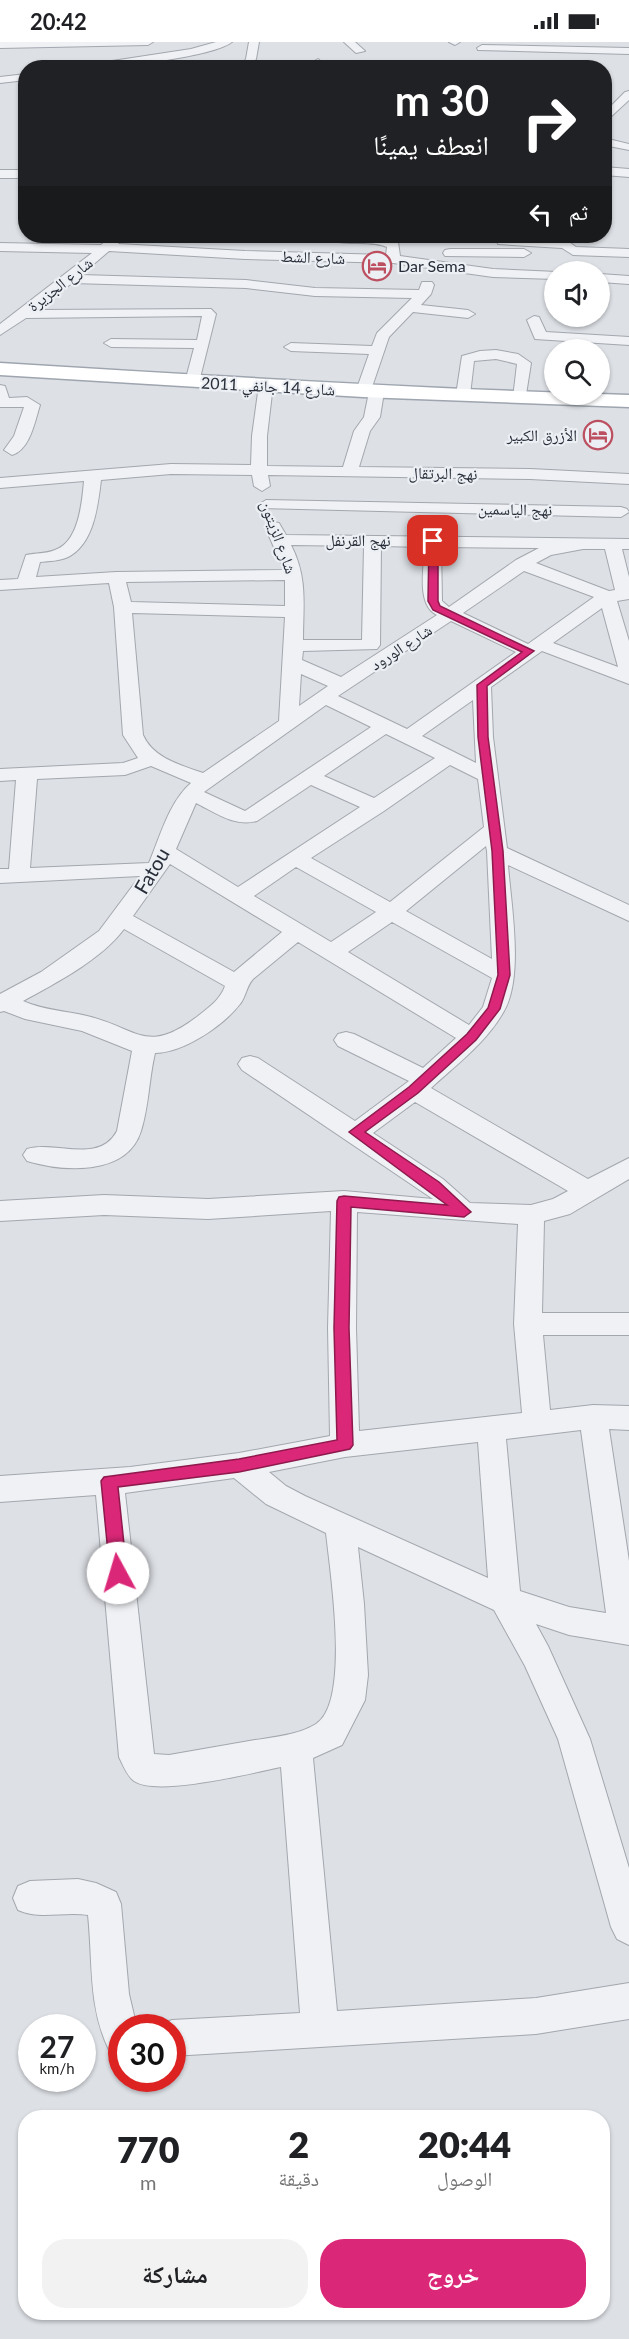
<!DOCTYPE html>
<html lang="ar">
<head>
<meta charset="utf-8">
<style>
  :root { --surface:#fff; --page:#f2f2f2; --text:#202124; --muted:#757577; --accent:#db2777 }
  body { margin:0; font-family:Lato,"Noto Naskh Arabic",sans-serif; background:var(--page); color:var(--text); direction:rtl; height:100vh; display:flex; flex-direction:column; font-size:22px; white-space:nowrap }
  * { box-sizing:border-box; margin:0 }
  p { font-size:20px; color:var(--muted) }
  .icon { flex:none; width:33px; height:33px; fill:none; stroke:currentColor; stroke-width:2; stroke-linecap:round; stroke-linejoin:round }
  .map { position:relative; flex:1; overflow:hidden; direction:ltr }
  .sheet { position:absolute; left:18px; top:2068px; width:592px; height:210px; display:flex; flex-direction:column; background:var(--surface); border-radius:24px; box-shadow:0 2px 4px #0004; direction:rtl }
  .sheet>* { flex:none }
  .hud { position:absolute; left:18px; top:18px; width:594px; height:183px; border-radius:24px; box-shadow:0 2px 4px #0004; direction:rtl; background:#202124; color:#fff; overflow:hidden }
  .controls { position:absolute; left:544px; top:219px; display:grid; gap:12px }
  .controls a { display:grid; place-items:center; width:66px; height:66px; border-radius:50%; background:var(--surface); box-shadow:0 2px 4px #0004; font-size:30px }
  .speed { position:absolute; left:18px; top:1972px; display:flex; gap:12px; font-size:30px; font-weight:700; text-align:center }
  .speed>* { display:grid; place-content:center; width:78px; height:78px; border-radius:50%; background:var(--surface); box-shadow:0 2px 4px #0004; line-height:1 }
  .speed small { font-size:15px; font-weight:400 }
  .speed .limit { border:9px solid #d22; background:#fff; color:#111 }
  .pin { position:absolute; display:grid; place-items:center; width:51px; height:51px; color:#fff; margin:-26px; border-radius:12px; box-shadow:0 3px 9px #0006 }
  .me { position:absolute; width:66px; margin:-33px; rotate:354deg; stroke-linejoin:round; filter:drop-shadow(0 0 4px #0008) }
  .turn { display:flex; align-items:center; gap:21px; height:126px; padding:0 24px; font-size:27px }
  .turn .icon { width:78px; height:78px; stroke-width:2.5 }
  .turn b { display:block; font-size:42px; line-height:51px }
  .then { display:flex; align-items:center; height:57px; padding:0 24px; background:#0003; gap:12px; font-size:22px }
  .eta { display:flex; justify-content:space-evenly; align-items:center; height:102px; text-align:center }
  .eta b { font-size:36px; font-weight:800; line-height:42px }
  .cta { display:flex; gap:12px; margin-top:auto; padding:12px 24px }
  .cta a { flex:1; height:69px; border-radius:24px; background:var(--accent); color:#fff; font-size:24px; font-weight:800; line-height:69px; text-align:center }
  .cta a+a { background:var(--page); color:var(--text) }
  .status { display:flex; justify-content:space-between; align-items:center; height:42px; padding:0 30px; background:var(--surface); direction:ltr }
  .status svg { height:16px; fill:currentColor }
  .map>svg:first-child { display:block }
</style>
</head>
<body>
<div class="status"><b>20:42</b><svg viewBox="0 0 49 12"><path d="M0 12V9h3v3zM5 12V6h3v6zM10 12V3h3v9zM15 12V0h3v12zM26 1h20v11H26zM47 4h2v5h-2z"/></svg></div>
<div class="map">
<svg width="629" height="2297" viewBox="0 0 629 2297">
  <rect width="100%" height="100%" fill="#dde0e5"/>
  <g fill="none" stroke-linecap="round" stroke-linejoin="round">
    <g stroke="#a3a7ae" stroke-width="2">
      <g id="minor">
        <polygon points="0,0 153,0 148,3 0,6"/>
        <path d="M216,0H232C211,16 110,26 81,26L86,23L191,7Z"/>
        <polygon points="249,0 259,0 256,17 250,26 239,26 246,17"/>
        <polygon points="344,0 355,0 365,9 356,11"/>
        <polygon points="449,0 460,0 455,3"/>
        <polygon points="482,3 629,6 629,12 478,8 477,6"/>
        <polygon points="318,17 328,26 317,26 313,20"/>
        <polygon points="26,32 26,38 0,41 0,35"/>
        <polygon points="629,49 629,58 604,81 604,71 625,50"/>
        <polygon points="604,96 629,102 629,108 604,103"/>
        <polygon points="604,125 629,127 629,135 604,133"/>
        <rect x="0" y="128" width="26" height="8"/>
        <path d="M112,194H125L118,202L245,209L386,213L387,205C370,197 339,205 329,196L330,194H378L398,200L400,214L493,227L557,230H555V237L493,235L393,221L245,217L109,209L81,233L246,238L315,246L419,248L422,240H432L434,243L431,252L421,263L468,268L475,272L468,276L413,270L389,295L371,348L377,346L384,350L380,375L370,389L359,425L530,427L629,432V442L530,437L268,433L270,444L262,449L254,444L252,433L171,432L101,438C98,463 94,502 68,515C60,519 49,519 40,520L36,535L116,530L284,528L265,485L273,480L279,481L286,493L629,497V507H622L629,535V557L617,559L629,599V642L542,609L491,645L493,695L507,806L629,863V879L508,823C511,863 524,934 504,969C487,1000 456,1023 431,1046L588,1137L629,1116V1137L570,1172L544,1179L542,1271H629V1293H543L550,1368L593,1363L629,1364V1388L609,1387L629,1519V1603L569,1593L536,1582L548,1604L590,1697L629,1826V1903L617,1897L611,1885L558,1697L525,1624L494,1568L358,1505L364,1562L368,1633L365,1658L342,1703L313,1716L337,1969L536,1956L629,1941V1977L536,1992L172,2014V1986H158L159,1983L172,1978L300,1971L281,1725C251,1731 157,1755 134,1739C127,1734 123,1723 119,1715L96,1453L0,1460V1434L130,1425L239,1411L330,1394L328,1286L331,1169L208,1177L104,1173L0,1179V1159L104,1153L208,1157L344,1149L433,1157L242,1028L238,1022L242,1016L250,1014L258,1016L355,1079L409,1039L338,1004L334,998L338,992L346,990L354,992L423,1026L456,996L298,900L253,937C246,945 246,955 240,962C223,984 183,1011 155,1011C149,1036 149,1064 141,1089C127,1134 64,1130 27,1119L23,1113L27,1107C55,1098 99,1123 117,1089L132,1009L82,989L25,977L4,969L0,970V952L41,930L99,889L140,834L0,841V827H9L16,738L0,739V727L123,721L138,716L123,693L114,565L109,541L0,548V538L18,537L26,513C35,511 46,512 55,508C79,500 82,460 84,439L0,446V436L171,422L251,423L252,394L259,343L266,339L273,343L267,394V424L343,425L354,389L364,375L369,350L363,353L356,349L369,312L291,309L284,305L291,301L372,304L377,291L412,256L315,254L246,246L72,241L37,268L211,267L216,272L199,340L192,344L185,340L194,306L111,305L104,301L111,297L197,298L202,274L26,276L0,293V282L92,211L0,209V201L101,203ZM291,503L364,504L362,598H303C303,563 308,536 291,503ZM381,504L425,505C424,525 416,563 437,573L341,635L302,618L303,609L377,607L380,603ZM441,505L539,506L516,518L449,565L442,559ZM583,507H605L615,548L609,549L536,521L551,513ZM524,529L594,555L528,602L463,571ZM285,538V564L131,560L126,540ZM602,566L618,625L553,601ZM132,571L285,575L279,679L203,731C180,723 153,716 143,693ZM451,579L516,610L407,687L338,654ZM301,632L328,644L299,664ZM473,658L476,721L422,694ZM326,663L371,685L245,769L204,750ZM386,692L435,716L374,756L324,734ZM450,723L478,737L484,785L390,860L311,816L384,769ZM151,724L191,741C169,760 160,795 149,821L30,826L37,737L125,733ZM311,743L360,765L238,845L176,807L196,761C216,771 234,785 257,779ZM486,804L487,809L492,917L406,869ZM170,822L282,890L234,930L133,874ZM296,825L376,870L331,900L254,854ZM392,880L492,936L483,965L469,983L348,910ZM124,887L225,944C220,958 209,965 198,974C146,1014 138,986 87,974C66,969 43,968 23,959C56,941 102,917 124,887ZM415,1060L568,1149L553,1157L531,1163L470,1161L443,1137L373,1091ZM357,1170L518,1182L514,1282L522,1371L359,1389L356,1286ZM581,1388L606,1571L569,1565L520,1549L506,1397ZM478,1400L488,1536L305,1454L286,1444L269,1430L345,1415ZM234,1436L266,1462L326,1491C330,1529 351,1660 316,1682C298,1693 275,1695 255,1698C226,1703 198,1708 169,1713L154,1712L125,1451Z"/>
        <polygon points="503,195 566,198 576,205 629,207 629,215 573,213 562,206 498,202 497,199 498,196"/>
        <polygon points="450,207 524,207 531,211 524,215 445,214 443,211 445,208"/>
        <polygon points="600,232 629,234 629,242 600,240"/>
        <polygon points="534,274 539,275 546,290 629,295 629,303 535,297 527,278"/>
        <polygon points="496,308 518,312 531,321 525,359 520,360 513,356 517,322 496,317 474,319 470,353 463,357 458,356 456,353 462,314 480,309"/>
        <path d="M0,343L5,344L9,356L27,355L40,363C35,379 30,408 12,413L4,408L14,394L24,365H0Z"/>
        <polygon points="266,458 621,465 627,467 629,470 621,475 260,466 258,463"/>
        <path d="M78,1837L96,1841L116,1850L121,1862L129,1952L137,1986H122V2013L109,2008C88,1965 93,1920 88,1873C64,1869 40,1878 18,1868L13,1856L18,1844L30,1839Z"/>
      </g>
    </g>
    <g stroke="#9ea5af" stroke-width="3">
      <path id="major" d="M0,321C210,334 421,347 629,353V365L363,355L0,333Z"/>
    </g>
    <use href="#minor" fill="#eff1f4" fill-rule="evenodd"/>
    <use href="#major" fill="#fff" fill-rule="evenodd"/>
  </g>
  <polygon fill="#db2777" stroke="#8e194d" stroke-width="1.5" points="433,496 438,499 438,559 440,564 534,609 487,644 488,695 503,809 510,933 500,967 476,998 418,1051 365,1090 439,1140 471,1170 464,1175 351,1165 349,1286 353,1403 350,1407 239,1430 118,1445 127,1531 124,1536 118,1538 113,1536 110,1531 101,1439 104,1435 239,1417 337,1398 334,1286 337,1159 339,1155 344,1154 447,1163 349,1090 409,1045 467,992 488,966 498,933 492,809 478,695 477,643 522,610 433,568 428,559 429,499"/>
  <defs>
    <g id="hotel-ring" transform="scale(1.5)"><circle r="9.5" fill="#eceff3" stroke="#bc4f60" stroke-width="1.5"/><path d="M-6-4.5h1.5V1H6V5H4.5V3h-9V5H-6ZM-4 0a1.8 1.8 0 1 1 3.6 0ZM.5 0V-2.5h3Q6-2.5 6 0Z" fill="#bc4f60"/></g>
  </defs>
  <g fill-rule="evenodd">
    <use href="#hotel-ring" x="377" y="224"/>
    <use href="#hotel-ring" x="598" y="393"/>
  </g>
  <g text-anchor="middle" stroke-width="4.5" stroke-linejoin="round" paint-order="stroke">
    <g font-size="16" fill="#282e39" stroke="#eceff3">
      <text transform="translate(313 215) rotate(2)" y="6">شارع الشط</text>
      <text transform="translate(60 242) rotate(-38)" y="6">شارع الجزيرة</text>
      <text transform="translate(268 344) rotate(3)" y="6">شارع 14 جانفي 2011</text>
      <text transform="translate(443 431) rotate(1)" y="6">نهج البرتقال</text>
      <text transform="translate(515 467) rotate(1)" y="6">نهج الياسمين</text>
      <text transform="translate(279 495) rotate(70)" y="6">شارع الزيتون</text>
      <text x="358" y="504">نهج القرنفل</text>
      <text transform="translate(401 605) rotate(-33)" y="6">شارع الورود</text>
    </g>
    <g font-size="16" fill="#282e39" stroke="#eceff3" text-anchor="start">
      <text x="398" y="230">Dar Sema</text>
      <text x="577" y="399" text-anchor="end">الأزرق الكبير</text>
    </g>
    <g font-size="20" fill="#282e39" stroke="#eceff3">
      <text transform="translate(152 829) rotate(-60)" y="7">Fatou</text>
    </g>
  </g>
</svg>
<div class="controls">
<a><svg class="icon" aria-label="sound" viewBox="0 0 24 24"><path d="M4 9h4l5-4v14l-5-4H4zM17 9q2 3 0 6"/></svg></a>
<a><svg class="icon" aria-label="search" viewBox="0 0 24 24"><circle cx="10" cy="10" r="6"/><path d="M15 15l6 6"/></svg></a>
</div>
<div class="speed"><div>27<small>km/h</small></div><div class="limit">30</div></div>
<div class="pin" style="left:433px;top:499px;background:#d93025"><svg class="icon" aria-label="arrive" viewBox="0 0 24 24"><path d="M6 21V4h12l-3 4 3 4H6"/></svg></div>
<svg class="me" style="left:118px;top:1531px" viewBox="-20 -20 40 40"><circle r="19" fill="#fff"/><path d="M0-13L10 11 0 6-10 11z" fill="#db2777"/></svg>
<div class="hud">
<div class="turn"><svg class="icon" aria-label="right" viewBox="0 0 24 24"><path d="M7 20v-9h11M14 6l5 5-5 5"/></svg><div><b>30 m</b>انعطف يمينًا</div></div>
<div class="then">ثم<svg class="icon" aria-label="left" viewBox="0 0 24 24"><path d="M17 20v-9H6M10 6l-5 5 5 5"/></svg></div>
</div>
<section class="sheet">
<div class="eta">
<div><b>20:44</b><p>الوصول</p></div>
<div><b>2</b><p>دقيقة</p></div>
<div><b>770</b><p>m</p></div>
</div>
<div class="cta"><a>خروج</a><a>مشاركة</a></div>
</section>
</div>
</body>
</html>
